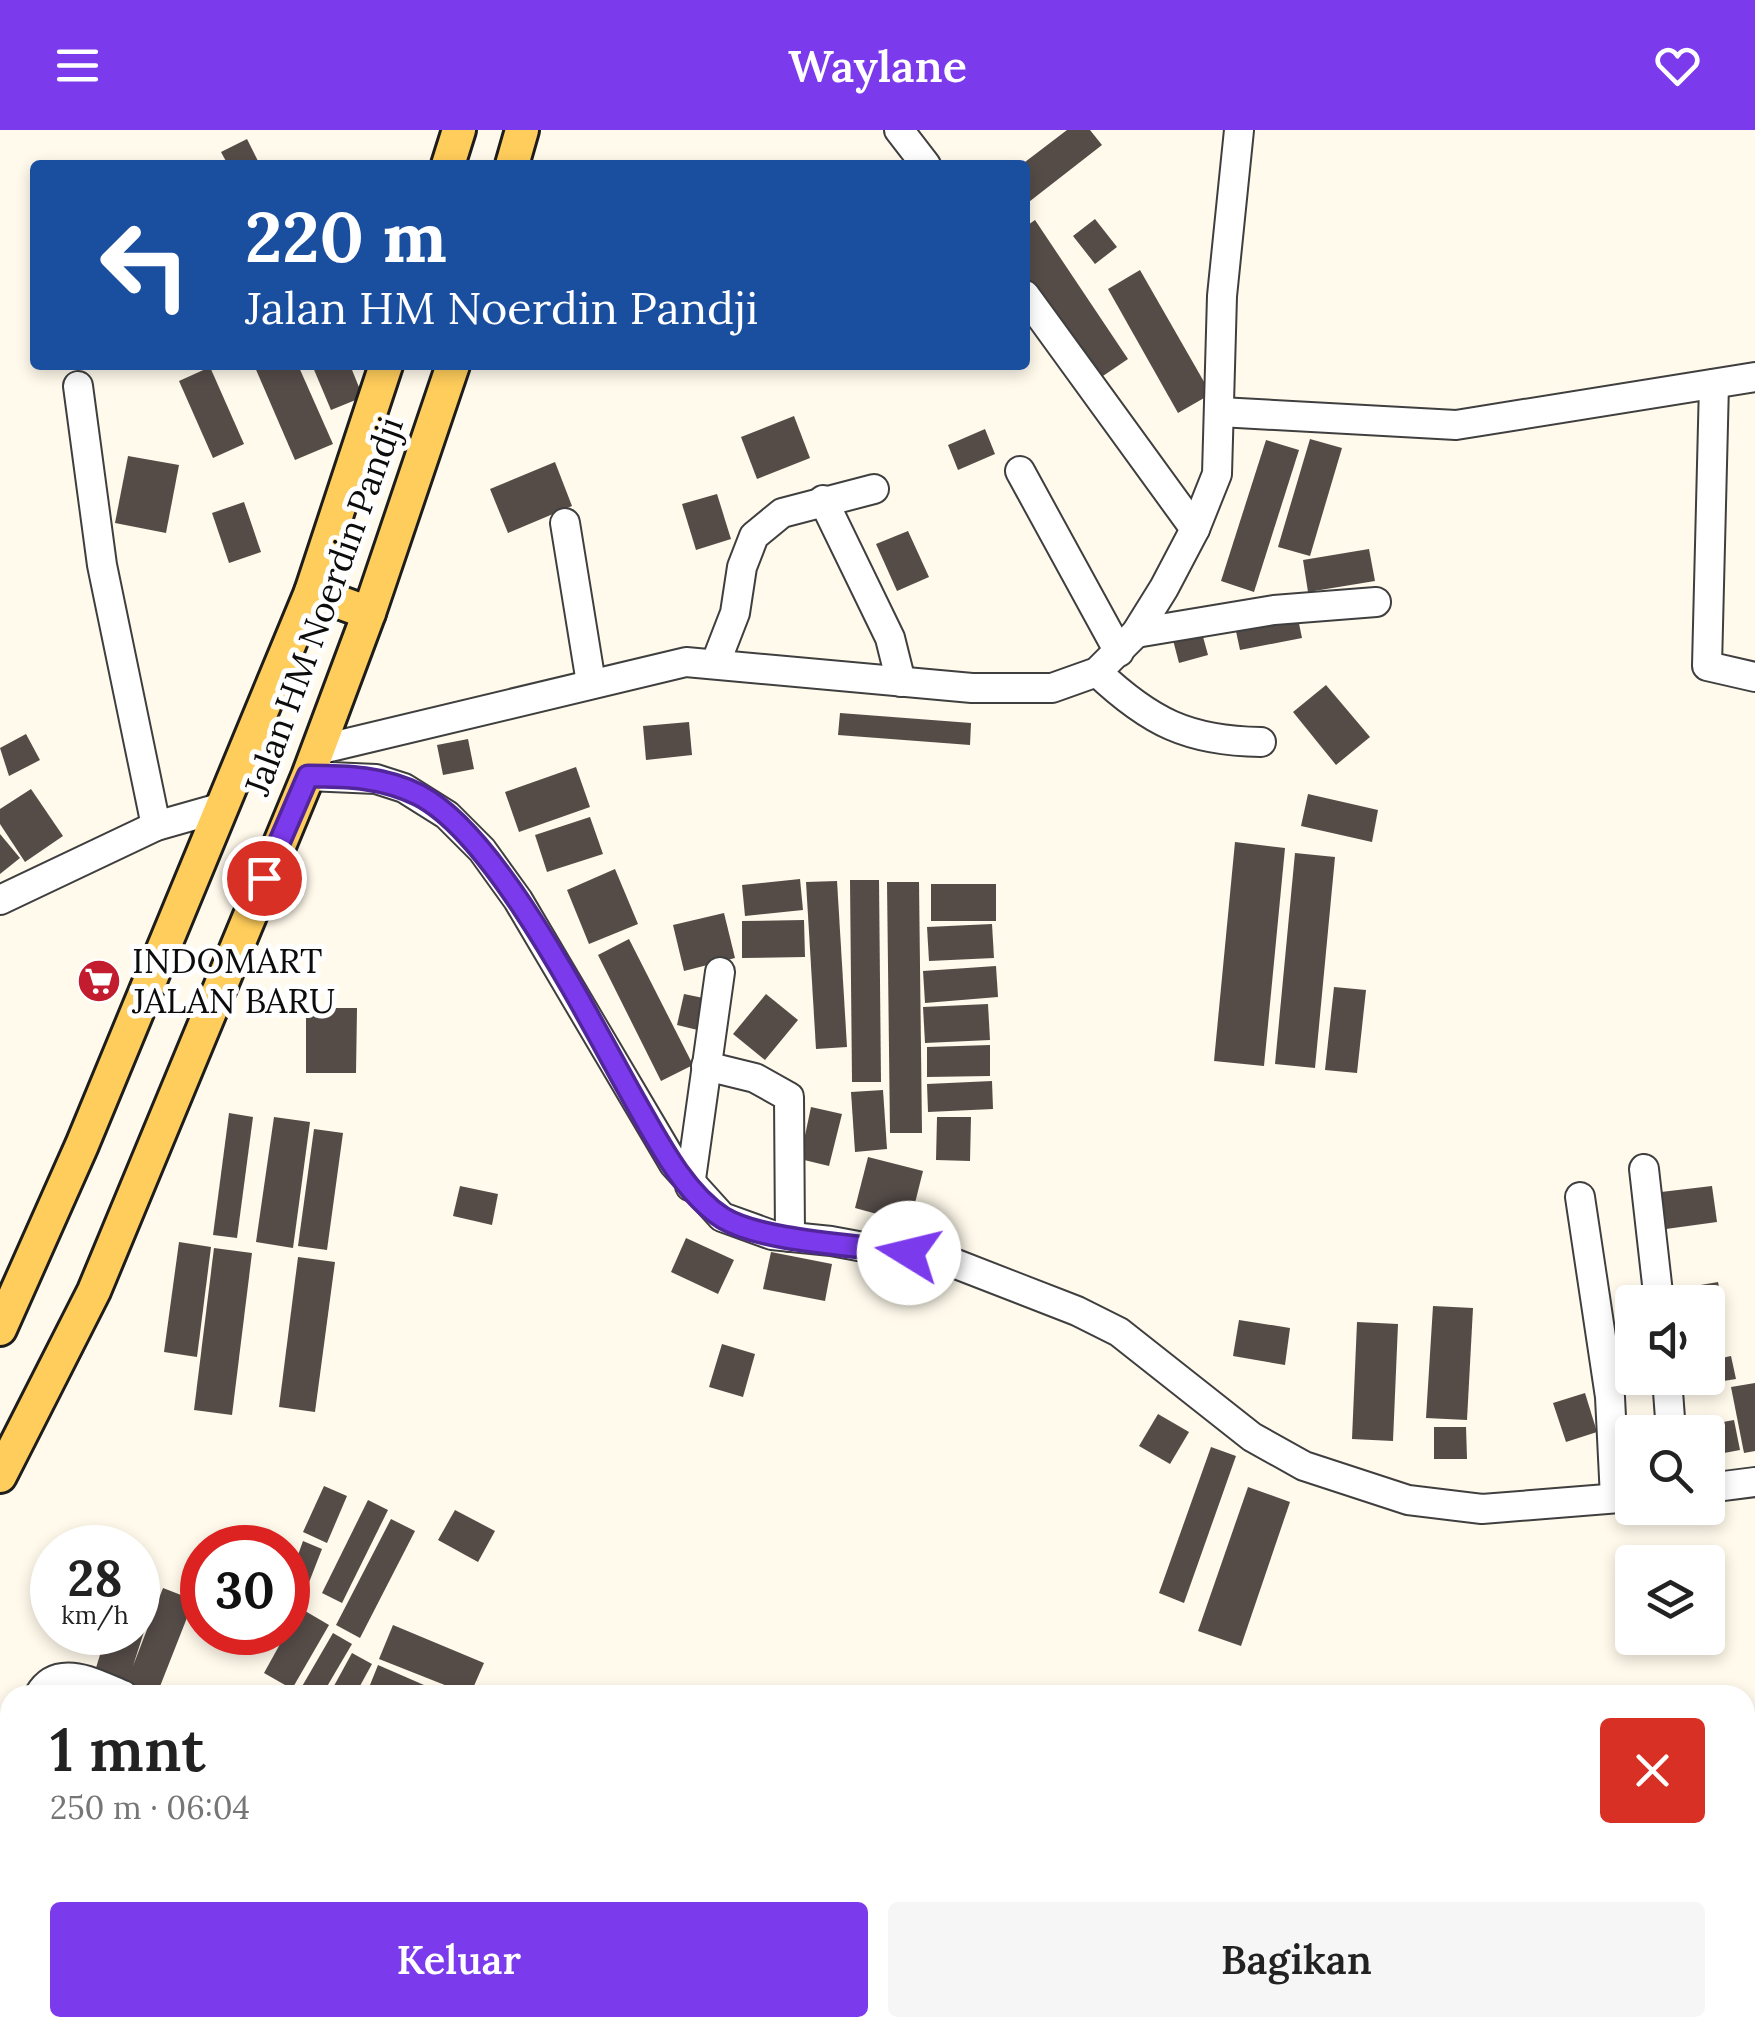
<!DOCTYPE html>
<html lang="id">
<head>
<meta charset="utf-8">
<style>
  :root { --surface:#fff; --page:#f6f6f6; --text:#222; --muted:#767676; --accent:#7c3aed }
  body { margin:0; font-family:Lora,serif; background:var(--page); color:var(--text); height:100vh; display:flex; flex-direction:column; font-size:38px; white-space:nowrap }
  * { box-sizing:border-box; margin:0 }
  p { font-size:32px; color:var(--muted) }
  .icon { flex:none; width:55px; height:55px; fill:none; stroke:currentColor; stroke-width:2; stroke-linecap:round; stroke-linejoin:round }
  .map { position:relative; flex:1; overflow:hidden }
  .panel { position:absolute; left:0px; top:1555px; width:1755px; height:352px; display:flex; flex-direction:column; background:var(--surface); border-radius:30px 30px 0 0; box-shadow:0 5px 15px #0003 }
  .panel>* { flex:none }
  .banner { position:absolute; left:30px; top:30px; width:1000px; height:210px; border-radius:10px; box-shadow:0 5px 15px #0003; background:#1a4fa0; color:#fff; overflow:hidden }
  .buttons { position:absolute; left:1615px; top:1155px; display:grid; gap:20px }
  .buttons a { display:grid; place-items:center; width:110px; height:110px; border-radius:10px; background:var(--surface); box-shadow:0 5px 15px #0003; font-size:50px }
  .speed { position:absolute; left:30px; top:1395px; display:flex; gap:20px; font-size:50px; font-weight:700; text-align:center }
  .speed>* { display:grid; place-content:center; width:130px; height:130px; border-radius:50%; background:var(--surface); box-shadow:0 5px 15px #0003; line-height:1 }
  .speed small { font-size:25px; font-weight:400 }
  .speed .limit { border:15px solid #d22; background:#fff; color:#111 }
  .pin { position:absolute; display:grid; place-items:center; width:85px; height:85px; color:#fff; margin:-42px; border:5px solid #fff; border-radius:50%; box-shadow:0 2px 10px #0007 }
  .me { position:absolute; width:110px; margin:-55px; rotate:279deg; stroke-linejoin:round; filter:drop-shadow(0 0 8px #0008) }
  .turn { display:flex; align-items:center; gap:35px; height:210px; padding:0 50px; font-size:45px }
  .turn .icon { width:130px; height:130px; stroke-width:2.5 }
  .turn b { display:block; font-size:70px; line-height:85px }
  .round { display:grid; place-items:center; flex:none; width:105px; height:105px; border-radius:10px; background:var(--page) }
  .headline { display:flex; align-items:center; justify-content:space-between; height:170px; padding:0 50px }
  h1 { font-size:60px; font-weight:600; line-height:75px }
  .button { display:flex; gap:20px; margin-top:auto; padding:20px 50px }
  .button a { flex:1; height:115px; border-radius:10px; background:var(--accent); color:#fff; font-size:40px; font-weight:600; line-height:115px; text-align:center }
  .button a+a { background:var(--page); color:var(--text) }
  header { display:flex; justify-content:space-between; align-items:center; height:130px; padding:0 50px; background:var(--accent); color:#fff; font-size:45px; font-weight:600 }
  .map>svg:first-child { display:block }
</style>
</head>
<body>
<header><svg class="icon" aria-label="menu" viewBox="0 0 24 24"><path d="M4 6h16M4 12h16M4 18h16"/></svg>Waylane<svg class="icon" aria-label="heart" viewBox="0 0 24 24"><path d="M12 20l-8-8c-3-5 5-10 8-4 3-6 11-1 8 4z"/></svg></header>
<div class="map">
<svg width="1755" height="1906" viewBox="0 0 1755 1906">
  <rect width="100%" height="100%" fill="#fffaeb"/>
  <g fill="#554c48">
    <polygon points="1067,0 1090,0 1102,15 1025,75 1025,32"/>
    <polygon points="247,9 260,35 228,35 221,22"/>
    <polygon points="1095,89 1117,117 1095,134 1073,106"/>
    <polygon points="1035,90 1128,229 1097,250 1025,143 1025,97"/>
    <polygon points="1140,140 1211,264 1178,283 1108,159"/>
    <polygon points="254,235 298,235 333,314 295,330"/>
    <polygon points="312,235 350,235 363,267 331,280"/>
    <polygon points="210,237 244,314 213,328 179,251"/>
    <polygon points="794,286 810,328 757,349 741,307"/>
    <polygon points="985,299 995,324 958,340 948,315"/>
    <polygon points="1310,309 1342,318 1310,426 1278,417"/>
    <polygon points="1266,310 1299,320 1254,462 1221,451"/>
    <polygon points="128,326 179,335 166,403 115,393"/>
    <polygon points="555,332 572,376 508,403 490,359"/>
    <polygon points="717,364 731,409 696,420 682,374"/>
    <polygon points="244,372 261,422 229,433 212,383"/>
    <polygon points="908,401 929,447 897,461 876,414"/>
    <polygon points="1369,419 1375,451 1308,462 1303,430"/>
    <polygon points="1296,479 1302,508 1240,520 1234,492"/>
    <polygon points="1202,503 1208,525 1179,533 1173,510"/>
    <polygon points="1326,555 1370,607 1336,635 1293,582"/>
    <polygon points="840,583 971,593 970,615 838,605"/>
    <polygon points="689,592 692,625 646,630 643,596"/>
    <polygon points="26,604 40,630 9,646 0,618"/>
    <polygon points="468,609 474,639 443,645 437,615"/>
    <polygon points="576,637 590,677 519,702 505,662"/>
    <polygon points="31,659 63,706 25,732 0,694 0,679"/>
    <polygon points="1308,664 1378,680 1372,712 1301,696"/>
    <polygon points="590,687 603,724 547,742 535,705"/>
    <polygon points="0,704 20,728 0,744"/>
    <polygon points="1235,712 1285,718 1264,936 1214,931"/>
    <polygon points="1295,723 1335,727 1315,938 1275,934"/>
    <polygon points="615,739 638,794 589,814 567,760"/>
    <polygon points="800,749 803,780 745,786 742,755"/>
    <polygon points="850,750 879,750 881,952 852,952"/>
    <polygon points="837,751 847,917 816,919 806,752"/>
    <polygon points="887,752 919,752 922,1003 890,1003"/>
    <rect x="931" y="754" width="65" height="37"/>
    <polygon points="724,783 735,828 684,841 673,795"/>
    <polygon points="804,790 805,827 742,828 742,791"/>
    <polygon points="992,794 994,828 929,831 927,797"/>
    <polygon points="629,809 693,935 661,951 598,825"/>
    <polygon points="996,836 998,867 925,873 923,841"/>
    <polygon points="1334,857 1366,860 1357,943 1325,940"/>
    <polygon points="684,864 713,870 706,902 677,895"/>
    <polygon points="766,864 798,890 765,930 733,904"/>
    <polygon points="988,874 990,910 925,913 923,877"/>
    <polygon points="306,878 357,878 356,943 306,943"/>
    <polygon points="990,915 990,946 927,947 927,917"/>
    <polygon points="992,951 993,979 928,982 927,954"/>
    <polygon points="883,960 887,1019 855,1022 851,962"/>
    <polygon points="811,977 842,984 829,1036 800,1029"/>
    <polygon points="229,983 253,987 237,1108 213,1105"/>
    <polygon points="274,987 310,992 293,1118 256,1112"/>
    <polygon points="937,987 971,987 970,1031 936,1030"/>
    <polygon points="314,999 343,1003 327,1120 298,1116"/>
    <polygon points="868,1027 923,1041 910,1093 855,1078"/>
    <polygon points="460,1056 498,1064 492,1095 453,1086"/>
    <polygon points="1712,1056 1717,1092 1666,1099 1661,1062"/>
    <polygon points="686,1108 734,1130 718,1164 671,1142"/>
    <polygon points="179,1112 211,1117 197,1227 164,1222"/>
    <polygon points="214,1118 252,1123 232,1285 194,1280"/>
    <polygon points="771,1122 832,1134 825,1171 763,1159"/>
    <polygon points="298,1127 335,1132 315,1282 279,1277"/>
    <polygon points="1718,1152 1724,1180 1708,1183 1708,1172 1686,1172 1683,1158"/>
    <polygon points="1632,1175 1632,1227 1622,1228 1615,1177"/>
    <polygon points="1433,1176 1473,1178 1467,1290 1426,1288"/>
    <polygon points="1239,1190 1290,1198 1285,1235 1233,1226"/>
    <polygon points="1357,1192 1398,1194 1393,1311 1352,1309"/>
    <polygon points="722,1214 755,1224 743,1267 709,1257"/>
    <polygon points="1731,1226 1736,1249 1699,1255 1698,1248 1708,1248 1708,1231"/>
    <polygon points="1755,1253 1755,1321 1744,1323 1731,1257"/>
    <polygon points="1585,1263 1597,1302 1566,1312 1553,1273"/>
    <polygon points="1158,1284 1189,1302 1170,1334 1139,1316"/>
    <polygon points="1734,1290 1740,1320 1708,1326 1708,1302 1696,1302 1695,1297"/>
    <polygon points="1434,1297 1466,1297 1467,1329 1434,1329"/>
    <polygon points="1211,1317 1236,1326 1184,1473 1159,1463"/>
    <polygon points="324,1356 347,1366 327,1413 303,1402"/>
    <polygon points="1248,1357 1290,1372 1241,1516 1198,1501"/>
    <polygon points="368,1370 388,1380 342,1473 322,1463"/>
    <polygon points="455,1380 495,1401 478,1432 438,1410"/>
    <polygon points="391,1389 415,1401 360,1508 336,1495"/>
    <polygon points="303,1411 322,1419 306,1460 288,1453"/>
    <polygon points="138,1451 158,1458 133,1536 163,1458 194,1470 157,1564 95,1541 107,1502 138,1502"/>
    <polygon points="300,1478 329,1495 292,1559 264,1543"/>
    <polygon points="393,1495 484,1533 470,1565 379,1529"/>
    <polygon points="333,1503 352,1514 322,1565 297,1565"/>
    <polygon points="352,1523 372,1534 355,1565 329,1565"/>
    <polygon points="378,1535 447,1565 366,1565"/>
    <polygon points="229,1898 290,1898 287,1906 226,1906"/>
    <polygon points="500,1898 538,1898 535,1906 497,1906"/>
    <polygon points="935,1898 972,1898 994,1905 932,1906"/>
    <polygon points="1064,1898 1114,1898 1134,1906 1060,1906"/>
    <polygon points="1180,1898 1218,1898 1215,1906 1177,1906"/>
  </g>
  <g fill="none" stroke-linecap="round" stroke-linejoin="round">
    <g stroke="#3f3f3f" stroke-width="32">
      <g id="minor">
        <polyline points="899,0 926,35"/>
        <polyline points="1025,165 1195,399"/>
        <polyline points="1714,254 1707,536 1755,547"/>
        <polyline points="78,256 102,435 156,696"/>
        <polyline points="1220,282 1456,295 1755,247"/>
        <polyline points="1020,341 1119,522"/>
        <polyline points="823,370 890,508 901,552"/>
        <polyline points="565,393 591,553"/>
        <polyline points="1136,503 1274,480 1376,472"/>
        <polyline points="716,532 735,483 742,437 754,406 782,383 874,359"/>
        <path d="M1097,542C1150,592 1188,611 1261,612"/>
        <polyline points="318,620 686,532 972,558 1052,558 1097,542 1136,503 1164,458 1195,399 1217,344 1222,166 1239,0"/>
        <polyline points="308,646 376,649 404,658 447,685 482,720 518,770 674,1034 722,1087 772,1105 831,1111 956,1134 1077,1181 1119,1202 1252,1307 1304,1336 1408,1370 1482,1379 1632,1367"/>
        <polyline points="0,770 156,696 223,677"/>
        <polyline points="706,936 755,948 789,967 790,1107"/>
        <polyline points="1644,1039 1659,1172"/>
        <polyline points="690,1056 720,842"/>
        <polyline points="1580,1067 1610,1267 1615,1368"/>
        <polyline points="1667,1248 1671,1302"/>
        <polyline points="1708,1358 1755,1352"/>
        <path d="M39,1565C58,1532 96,1554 123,1565"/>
        <polyline points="10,1631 10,1647"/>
        <polyline points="0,1768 10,1748"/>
        <polyline points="0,1849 10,1852"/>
        <polyline points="144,1898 168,1906"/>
        <polyline points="665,1898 688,1906"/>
      </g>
    </g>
    <g stroke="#1d1d1d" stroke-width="38">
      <g id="major">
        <polyline points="448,35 459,0"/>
        <polyline points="512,35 522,0"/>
        <polyline points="311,462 369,483"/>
        <polyline points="0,1199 82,1015 311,462 386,235"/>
        <polyline points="0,1346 94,1161 308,646 369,483 453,235"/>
      </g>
    </g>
    <use href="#minor" stroke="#fff" stroke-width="28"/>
    <use href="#major" stroke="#ffcd5b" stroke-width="32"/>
  </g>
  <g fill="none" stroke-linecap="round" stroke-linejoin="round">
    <g stroke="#51269a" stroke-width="25">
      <path id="route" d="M264,748L308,646C347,646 383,647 419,665C500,707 593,898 640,980C661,1017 686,1064 723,1088C763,1112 859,1115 909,1123"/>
    </g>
    <use href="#route" stroke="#7c3aed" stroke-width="18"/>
  </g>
  <defs>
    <g id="supermarket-disc" transform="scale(2.25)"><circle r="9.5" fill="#c31c2f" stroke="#fff"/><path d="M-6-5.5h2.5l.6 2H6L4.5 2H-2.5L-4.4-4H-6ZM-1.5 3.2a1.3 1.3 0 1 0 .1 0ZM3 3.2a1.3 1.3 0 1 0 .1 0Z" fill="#fff"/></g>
  </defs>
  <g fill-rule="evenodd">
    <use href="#supermarket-disc" x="99" y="851"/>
  </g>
  <g text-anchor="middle" stroke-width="10" stroke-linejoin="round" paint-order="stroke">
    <g font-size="35" fill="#0c0c0c" stroke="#fff">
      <text transform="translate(324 476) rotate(-70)" y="12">Jalan HM Noerdin Pandji</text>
    </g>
    <g font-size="35" fill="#0c0c0c" stroke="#fff" text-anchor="start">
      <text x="132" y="843">INDOMART<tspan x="132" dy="40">JALAN BARU</tspan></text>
    </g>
  </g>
</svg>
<div class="buttons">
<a><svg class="icon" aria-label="sound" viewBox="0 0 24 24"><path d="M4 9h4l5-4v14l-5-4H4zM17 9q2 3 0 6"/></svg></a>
<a><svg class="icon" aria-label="search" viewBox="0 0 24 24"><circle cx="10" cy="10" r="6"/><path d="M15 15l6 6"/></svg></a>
<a><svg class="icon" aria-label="layers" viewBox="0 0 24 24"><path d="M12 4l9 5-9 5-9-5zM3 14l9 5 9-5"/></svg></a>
</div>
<div class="speed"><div>28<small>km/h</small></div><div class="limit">30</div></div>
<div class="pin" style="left:264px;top:748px;background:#d93025"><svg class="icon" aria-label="arrive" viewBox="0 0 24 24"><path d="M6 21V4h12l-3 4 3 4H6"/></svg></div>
<svg class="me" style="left:909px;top:1123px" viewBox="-20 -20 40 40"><circle r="19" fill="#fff"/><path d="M0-13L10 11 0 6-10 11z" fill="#7c3aed"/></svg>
<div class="banner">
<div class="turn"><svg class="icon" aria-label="left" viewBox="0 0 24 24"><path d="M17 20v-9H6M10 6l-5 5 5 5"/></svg><div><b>220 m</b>Jalan HM Noerdin Pandji</div></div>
</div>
<section class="panel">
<div class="headline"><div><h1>1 mnt</h1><p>250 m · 06:04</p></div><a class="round" style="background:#d93025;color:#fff"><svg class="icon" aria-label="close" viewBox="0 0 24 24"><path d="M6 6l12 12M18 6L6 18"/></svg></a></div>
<div class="button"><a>Keluar</a><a>Bagikan</a></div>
</section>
</div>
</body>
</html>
